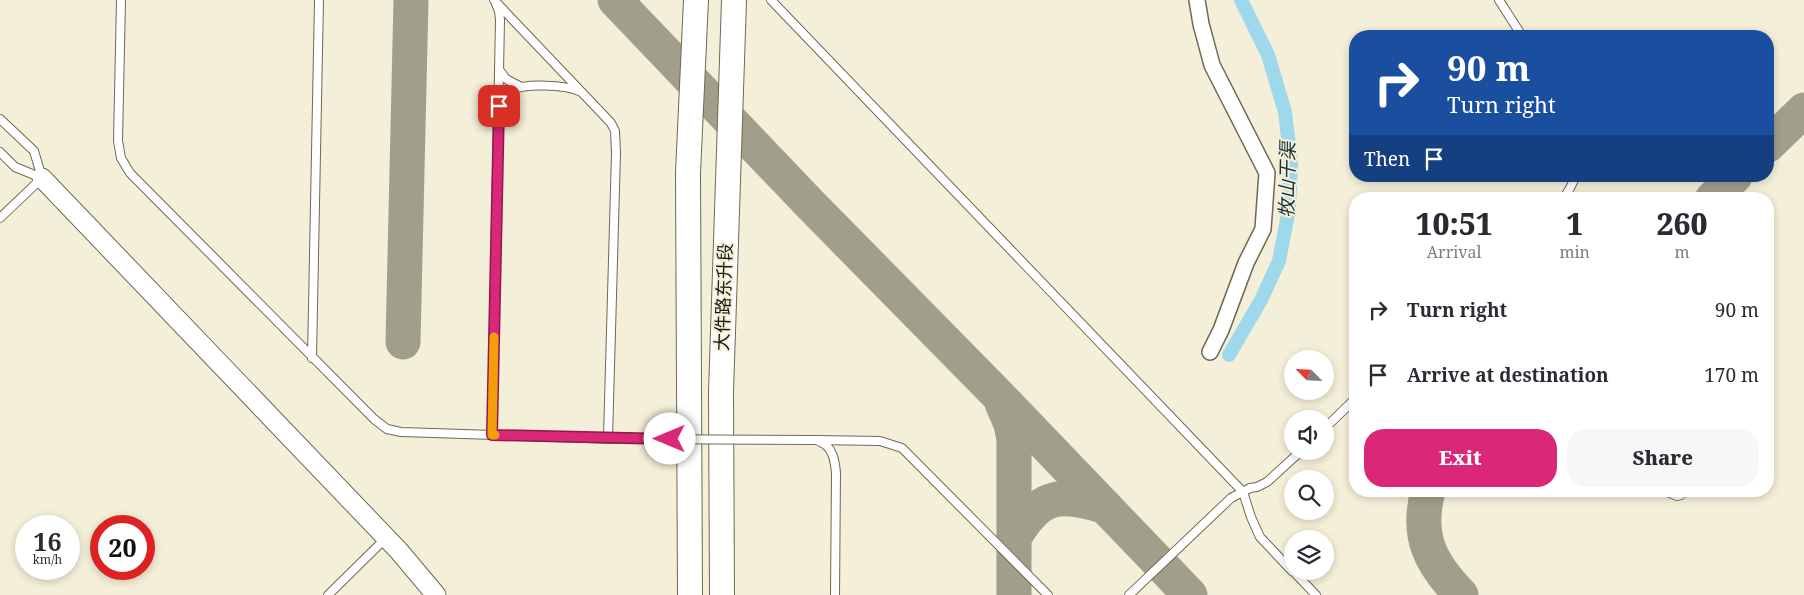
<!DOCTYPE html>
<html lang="en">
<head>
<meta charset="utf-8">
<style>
  :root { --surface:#fff; --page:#f7f7f7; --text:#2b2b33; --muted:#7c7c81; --accent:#db2777 }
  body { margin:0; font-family:"Noto Serif","Noto Sans SC",serif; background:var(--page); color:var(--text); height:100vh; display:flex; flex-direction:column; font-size:19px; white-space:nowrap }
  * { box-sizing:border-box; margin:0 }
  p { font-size:16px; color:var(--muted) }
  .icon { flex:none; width:28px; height:28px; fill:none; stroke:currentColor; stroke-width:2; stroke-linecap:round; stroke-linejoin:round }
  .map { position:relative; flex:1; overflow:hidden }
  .drawer { position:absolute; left:1349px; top:192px; width:425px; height:305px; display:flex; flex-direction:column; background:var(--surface); border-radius:20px; box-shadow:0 2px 8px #0003 }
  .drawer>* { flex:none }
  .banner { position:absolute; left:1349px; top:30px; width:425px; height:152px; border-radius:20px; box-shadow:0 2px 8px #0003; background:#1a4fa0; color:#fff; overflow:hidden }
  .needle { width:32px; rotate:294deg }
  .fabs { position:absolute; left:1284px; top:350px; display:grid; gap:10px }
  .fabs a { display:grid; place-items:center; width:50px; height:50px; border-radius:50%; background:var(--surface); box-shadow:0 2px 8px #0003; font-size:25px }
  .speed { position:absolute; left:15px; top:515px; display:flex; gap:10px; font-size:25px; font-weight:700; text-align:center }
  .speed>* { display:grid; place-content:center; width:65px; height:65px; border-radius:50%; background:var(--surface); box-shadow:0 2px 8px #0003; line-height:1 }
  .speed small { font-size:12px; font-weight:400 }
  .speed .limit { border:8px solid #d22; background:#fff; color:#111 }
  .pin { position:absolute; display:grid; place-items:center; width:42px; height:42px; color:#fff; margin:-21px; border-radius:10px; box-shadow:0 2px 8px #0006 }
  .me { position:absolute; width:55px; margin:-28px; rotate:270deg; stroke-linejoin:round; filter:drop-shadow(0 0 4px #0008) }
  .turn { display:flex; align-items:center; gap:18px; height:105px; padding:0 15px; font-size:22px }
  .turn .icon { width:65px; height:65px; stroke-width:2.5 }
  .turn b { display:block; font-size:35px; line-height:42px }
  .then { display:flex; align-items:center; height:48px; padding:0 15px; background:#0003; gap:10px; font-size:19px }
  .eta { display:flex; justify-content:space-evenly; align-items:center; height:85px; text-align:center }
  .eta b { font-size:30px; font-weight:800; line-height:35px }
  .action { display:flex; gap:10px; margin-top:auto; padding:10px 15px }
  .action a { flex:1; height:58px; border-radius:20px; background:var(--accent); color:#fff; font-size:20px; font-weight:800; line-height:58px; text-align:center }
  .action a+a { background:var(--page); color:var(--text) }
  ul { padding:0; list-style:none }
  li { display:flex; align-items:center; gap:15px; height:65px; padding:0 15px }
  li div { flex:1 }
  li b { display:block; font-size:19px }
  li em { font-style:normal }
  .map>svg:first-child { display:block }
</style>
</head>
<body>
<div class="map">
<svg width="1804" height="595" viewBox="0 0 1804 595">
  <rect width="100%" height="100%" fill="#f4efd8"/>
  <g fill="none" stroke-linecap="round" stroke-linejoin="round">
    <polyline stroke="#9dd9eb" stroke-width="14" points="1229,355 1261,300 1279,261 1289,209 1291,163 1285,112 1268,55 1241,0"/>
    <g stroke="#a29e8c" stroke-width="35">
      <polyline points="615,0 810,204 995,392 1190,595"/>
      <polyline points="1768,145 1804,110"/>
      <polyline points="1712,199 1735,176"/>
      <polyline points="403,342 411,0"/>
      <polyline points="1002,403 1011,424 1014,439 1014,595"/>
      <path d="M1428,491C1416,536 1430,563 1461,595"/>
      <path d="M1014,538C1038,497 1057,491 1103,506"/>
    </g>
    <g stroke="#6e6955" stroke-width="10">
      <g id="service">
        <polyline points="121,0 118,141 121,158 130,173 374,419 387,429 401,432 616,439"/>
        <polyline points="494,0 611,123 615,131 616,153 608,438"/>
        <polyline points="771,0 1243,492 1251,517 1260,537 1292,571"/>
        <polyline points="1499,0 1522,36"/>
        <polyline points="500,71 506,79 521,87"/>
        <path d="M500,105C503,99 506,93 512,90C526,83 565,85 579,91"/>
        <polyline points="0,119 34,151 42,178"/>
        <polyline points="0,152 15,167 42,178"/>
        <polyline points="1563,199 1569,190 1576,176"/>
        <polyline points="0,218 42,178"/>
        <polyline points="312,358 319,0"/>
        <polyline points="1325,428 1355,399"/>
        <polyline points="492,435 500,20 499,11 496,4"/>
        <polyline points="816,440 880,441 902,448 1048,595"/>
        <path d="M820,442C833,446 835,462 836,473L835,595"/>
        <polyline points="1665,491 1677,496 1681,495"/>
        <polyline points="1293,571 1316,595"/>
        <polyline points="328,595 386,538"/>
        <polyline points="1129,595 1231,498 1250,488 1257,487 1267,482 1301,451"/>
      </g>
    </g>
    <g stroke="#6e6955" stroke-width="18">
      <polyline id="minor" points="1197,0 1201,24 1212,65 1267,173 1263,229 1246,263 1221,330 1210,352"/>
    </g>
    <g stroke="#6e6955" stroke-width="21">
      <polyline id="tertiary" points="42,178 399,551 436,595"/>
    </g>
    <g stroke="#6e6955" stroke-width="26">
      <g id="primary">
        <polyline points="690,595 688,173 696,0"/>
        <polyline points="722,595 721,392 734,0"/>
      </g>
    </g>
    <use href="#service" stroke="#fff" stroke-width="8"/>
    <use href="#minor" stroke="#fff" stroke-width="15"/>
    <use href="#tertiary" stroke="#fff" stroke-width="19"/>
    <use href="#primary" stroke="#fff" stroke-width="24"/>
    <g stroke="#6e6955" stroke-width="10" stroke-linecap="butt">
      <polyline id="service-bridge" points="616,439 816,440"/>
    </g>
    <use href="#service-bridge" stroke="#fff" stroke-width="8"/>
  </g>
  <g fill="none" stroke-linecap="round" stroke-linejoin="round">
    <g stroke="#8e194d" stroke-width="12">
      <polyline id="route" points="499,106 492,435 670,439"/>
    </g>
    <use href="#route" stroke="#db2777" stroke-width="9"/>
    <polyline stroke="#f59e0b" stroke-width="9" points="494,337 492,435 495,435"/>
  </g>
  <g text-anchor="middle" stroke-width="4" stroke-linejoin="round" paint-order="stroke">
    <g font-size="18" fill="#1a1810" stroke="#f4efd8">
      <text transform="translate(724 297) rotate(-88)" y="6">大件路东升段</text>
    </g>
    <g font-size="19" font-style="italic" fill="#16343c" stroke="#f4efd8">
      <text transform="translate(1287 180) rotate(-89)" y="7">牧山干渠</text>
    </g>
  </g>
</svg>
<div class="fabs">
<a><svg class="needle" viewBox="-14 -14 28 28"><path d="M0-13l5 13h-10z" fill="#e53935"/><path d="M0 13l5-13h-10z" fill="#7c7c81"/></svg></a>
<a><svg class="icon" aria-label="sound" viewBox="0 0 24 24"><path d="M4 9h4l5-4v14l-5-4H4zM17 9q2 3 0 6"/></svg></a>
<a><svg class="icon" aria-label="search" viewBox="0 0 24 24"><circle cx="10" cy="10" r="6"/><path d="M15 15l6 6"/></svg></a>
<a><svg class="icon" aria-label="layers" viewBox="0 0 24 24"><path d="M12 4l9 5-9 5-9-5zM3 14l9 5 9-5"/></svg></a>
</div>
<div class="speed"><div>16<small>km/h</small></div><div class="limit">20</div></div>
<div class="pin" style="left:499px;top:106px;background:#d93025"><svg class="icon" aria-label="arrive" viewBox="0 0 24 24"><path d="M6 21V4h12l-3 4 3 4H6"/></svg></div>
<svg class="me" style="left:670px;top:439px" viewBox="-20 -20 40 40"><circle r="19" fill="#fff"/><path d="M0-13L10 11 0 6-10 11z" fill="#db2777"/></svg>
<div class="banner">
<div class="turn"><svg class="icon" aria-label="right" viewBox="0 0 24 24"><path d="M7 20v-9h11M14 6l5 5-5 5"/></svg><div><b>90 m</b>Turn right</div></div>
<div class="then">Then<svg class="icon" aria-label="arrive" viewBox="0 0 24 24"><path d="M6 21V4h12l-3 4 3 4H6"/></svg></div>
</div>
<section class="drawer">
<div class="eta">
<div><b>10:51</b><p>Arrival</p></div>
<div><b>1</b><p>min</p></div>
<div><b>260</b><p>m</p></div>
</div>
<ul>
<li><svg class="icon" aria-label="right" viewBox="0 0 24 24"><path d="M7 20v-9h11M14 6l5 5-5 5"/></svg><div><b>Turn right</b></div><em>90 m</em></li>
<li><svg class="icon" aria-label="arrive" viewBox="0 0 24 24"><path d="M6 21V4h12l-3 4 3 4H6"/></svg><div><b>Arrive at destination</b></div><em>170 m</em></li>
</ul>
<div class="action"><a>Exit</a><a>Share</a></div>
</section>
</div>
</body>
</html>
